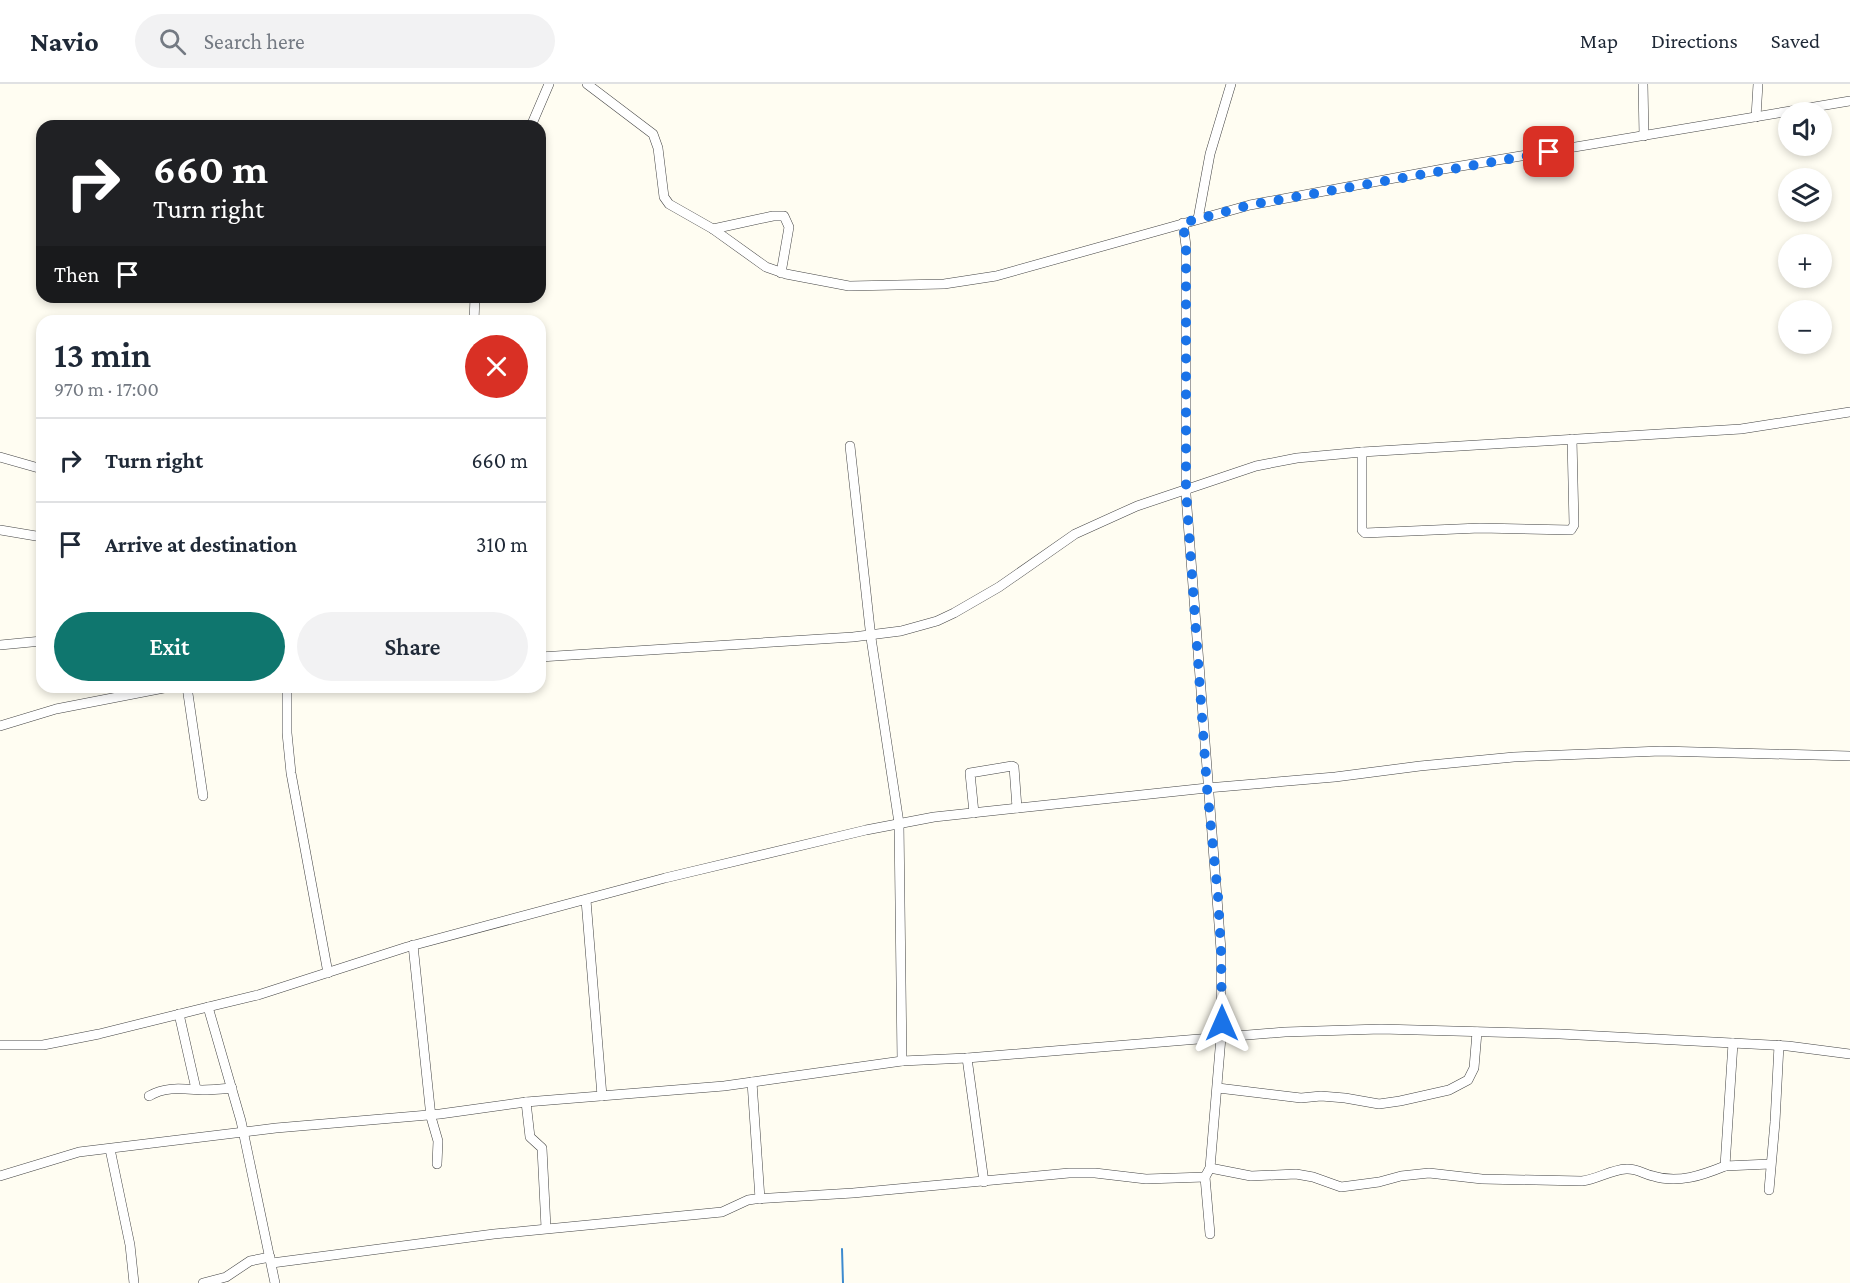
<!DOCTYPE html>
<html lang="en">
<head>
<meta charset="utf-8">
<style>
  :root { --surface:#fff; --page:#f2f2f3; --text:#1f2937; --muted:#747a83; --line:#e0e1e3; --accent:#0f766e }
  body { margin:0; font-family:"Crimson Pro",serif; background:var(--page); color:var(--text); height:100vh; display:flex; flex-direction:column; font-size:22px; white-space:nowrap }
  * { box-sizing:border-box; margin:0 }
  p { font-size:20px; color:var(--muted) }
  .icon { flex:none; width:33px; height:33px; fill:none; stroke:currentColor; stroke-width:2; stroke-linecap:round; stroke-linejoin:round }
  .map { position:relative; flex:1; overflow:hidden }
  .sheet { position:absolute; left:36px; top:231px; width:510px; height:378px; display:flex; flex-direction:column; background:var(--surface); border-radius:18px; box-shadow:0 3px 9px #0003 }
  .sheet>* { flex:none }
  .hud { position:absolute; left:36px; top:36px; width:510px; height:183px; border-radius:18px; box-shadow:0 3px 9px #0003; background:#202124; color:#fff; overflow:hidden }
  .controls { position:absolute; left:1778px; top:18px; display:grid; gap:12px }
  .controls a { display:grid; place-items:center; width:54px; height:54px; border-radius:50%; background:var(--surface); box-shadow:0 3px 9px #0003; font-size:30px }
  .pin { position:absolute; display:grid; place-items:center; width:51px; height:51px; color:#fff; margin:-26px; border-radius:12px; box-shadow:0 3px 9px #0006 }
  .me { position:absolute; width:66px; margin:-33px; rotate:0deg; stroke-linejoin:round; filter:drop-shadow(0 0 4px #0008) }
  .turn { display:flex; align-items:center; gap:21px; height:126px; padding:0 18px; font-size:27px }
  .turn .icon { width:78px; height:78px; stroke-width:2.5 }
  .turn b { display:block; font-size:42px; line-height:51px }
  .then { display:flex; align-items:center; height:57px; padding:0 18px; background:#0003; gap:12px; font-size:22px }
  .round { display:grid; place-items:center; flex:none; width:63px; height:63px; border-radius:32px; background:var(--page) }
  .head { display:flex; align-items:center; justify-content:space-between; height:102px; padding:0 18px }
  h1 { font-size:36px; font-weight:600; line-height:45px }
  .button { display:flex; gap:12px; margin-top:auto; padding:12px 18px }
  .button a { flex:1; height:69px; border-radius:36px; background:var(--accent); color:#fff; font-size:24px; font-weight:600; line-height:69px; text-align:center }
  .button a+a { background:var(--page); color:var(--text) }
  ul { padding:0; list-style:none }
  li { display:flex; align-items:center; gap:18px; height:84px; padding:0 18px; border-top:2px solid var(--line) }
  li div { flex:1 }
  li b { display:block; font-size:22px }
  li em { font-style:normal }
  header { display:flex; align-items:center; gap:36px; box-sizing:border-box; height:84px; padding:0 30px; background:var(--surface); border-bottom:2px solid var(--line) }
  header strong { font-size:28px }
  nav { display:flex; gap:33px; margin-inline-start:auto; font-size:21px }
  .search { width:420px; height:54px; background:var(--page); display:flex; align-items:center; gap:15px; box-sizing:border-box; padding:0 21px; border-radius:33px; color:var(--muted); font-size:22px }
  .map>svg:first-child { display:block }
</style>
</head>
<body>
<header>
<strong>Navio</strong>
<div class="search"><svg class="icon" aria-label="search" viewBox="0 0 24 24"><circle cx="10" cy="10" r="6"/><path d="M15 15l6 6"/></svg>Search here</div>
<nav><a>Map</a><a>Directions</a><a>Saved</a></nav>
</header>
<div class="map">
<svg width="1850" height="1199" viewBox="0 0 1850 1199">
  <rect width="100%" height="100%" fill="#fffdf2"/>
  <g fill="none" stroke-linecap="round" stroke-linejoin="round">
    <polyline stroke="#3c8acf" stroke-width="2" points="842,1165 843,1199"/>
    <g stroke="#434343" stroke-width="10">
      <g id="minor">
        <polyline points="587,0 653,50 658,64 664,113 669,120 713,145 766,183 786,190 849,202 944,200 996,192 1250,121 1443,85 1850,17"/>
        <polyline points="1643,0 1644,52"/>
        <polyline points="1756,33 1758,0"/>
        <polyline points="531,42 549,0"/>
        <polyline points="1198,135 1210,70 1231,0"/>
        <polyline points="1183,139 1186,162 1186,411 1221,866 1221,953 1210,1084 1205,1093 1210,1150"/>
        <polyline points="713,145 773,132 784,132 789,143 781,189"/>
        <polyline points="474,237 475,213"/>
        <polyline points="850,362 871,554 899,739 902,977"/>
        <polyline points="1362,368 1362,446 1365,449 1480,444 1571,446 1574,441 1572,355"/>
        <polyline points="0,373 42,385"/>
        <polyline points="0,446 42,453"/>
        <polyline points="0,561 42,557"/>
        <polyline points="540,573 853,553 901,547 937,537 954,529 999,503 1075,450 1137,422 1256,382 1297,374 1362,368 1741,345 1850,328"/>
        <polyline points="187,603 203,712"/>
        <polyline points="287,603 287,649 291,689 328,889"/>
        <polyline points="0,642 56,625 169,603"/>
        <polyline points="974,729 970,689 1012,682 1014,683 1017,724"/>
        <polyline points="586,816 602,1012"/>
        <polyline points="413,861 431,1033 438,1057 437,1080"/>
        <polyline points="208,923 241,1037 275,1199"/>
        <polyline points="179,930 196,1005"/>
        <polyline points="0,961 43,961 99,950 208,923 258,911 407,863 665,794 866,746 934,733 1207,704 1335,693 1420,682 1514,673 1661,667 1850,672"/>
        <polyline points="967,974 984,1098"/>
        <polyline points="752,998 760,1115"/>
        <polyline points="1218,1004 1301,1014 1321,1012 1345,1014 1379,1020 1400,1017 1449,1006 1468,996 1474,984 1477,948"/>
        <path d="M149,1012C166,1002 183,1005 202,1006C212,1006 222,1005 232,1004"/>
        <polyline points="526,1018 530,1053 542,1064 546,1144"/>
        <polyline points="110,1065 130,1161 134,1199"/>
        <polyline points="1725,1082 1770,1080"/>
        <path d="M1210,1084L1251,1092L1296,1090L1313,1093L1341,1103L1379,1098L1401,1092L1429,1089L1482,1095L1582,1097C1598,1095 1610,1086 1626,1085C1637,1084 1643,1090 1653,1092C1678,1100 1703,1091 1725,1082L1733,959"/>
        <polyline points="0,1092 79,1068 276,1044 440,1030 526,1018 724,1002 902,977 967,974 1285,948 1381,945 1560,950 1788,962 1850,970"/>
        <polyline points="1769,1106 1775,1038 1779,961"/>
        <polyline points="272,1179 494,1150 722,1128 748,1116 755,1115 853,1109 1069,1089 1095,1089 1146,1095 1205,1093"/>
        <polyline points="203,1199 226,1193 250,1177 270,1173"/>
      </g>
    </g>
    <use href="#minor" stroke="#fff" stroke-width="9"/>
  </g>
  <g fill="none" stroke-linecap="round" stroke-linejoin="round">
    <polyline stroke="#1a73e8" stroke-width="10" stroke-dasharray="0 18" points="1222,939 1221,866 1218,812 1207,704 1186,406 1186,162 1183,139 1250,121 1549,68"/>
  </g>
</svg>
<div class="controls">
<a><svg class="icon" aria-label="sound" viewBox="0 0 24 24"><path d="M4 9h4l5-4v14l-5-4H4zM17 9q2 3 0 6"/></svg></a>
<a><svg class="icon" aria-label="layers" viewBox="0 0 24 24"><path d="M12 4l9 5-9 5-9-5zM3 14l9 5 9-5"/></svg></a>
<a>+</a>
<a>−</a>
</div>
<div class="pin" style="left:1549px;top:68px;background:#d93025"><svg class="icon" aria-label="arrive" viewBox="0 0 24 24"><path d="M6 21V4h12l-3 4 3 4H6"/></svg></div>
<svg class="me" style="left:1222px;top:939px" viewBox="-20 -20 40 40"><path d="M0-17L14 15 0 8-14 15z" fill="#1a73e8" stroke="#fff" stroke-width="4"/></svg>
<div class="hud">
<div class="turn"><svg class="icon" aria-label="right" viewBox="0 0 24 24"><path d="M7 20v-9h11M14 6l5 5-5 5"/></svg><div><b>660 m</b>Turn right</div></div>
<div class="then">Then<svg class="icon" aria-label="arrive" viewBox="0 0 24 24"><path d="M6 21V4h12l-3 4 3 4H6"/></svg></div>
</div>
<section class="sheet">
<div class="head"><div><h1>13 min</h1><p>970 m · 17:00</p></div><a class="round" style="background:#d93025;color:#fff"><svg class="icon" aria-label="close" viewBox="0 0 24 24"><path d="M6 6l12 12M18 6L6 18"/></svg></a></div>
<ul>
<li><svg class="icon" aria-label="right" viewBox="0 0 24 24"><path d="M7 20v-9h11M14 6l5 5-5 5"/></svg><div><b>Turn right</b></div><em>660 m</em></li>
<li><svg class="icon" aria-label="arrive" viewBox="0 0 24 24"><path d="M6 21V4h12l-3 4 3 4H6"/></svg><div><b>Arrive at destination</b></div><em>310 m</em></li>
</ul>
<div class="button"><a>Exit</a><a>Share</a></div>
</section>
</div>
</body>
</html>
